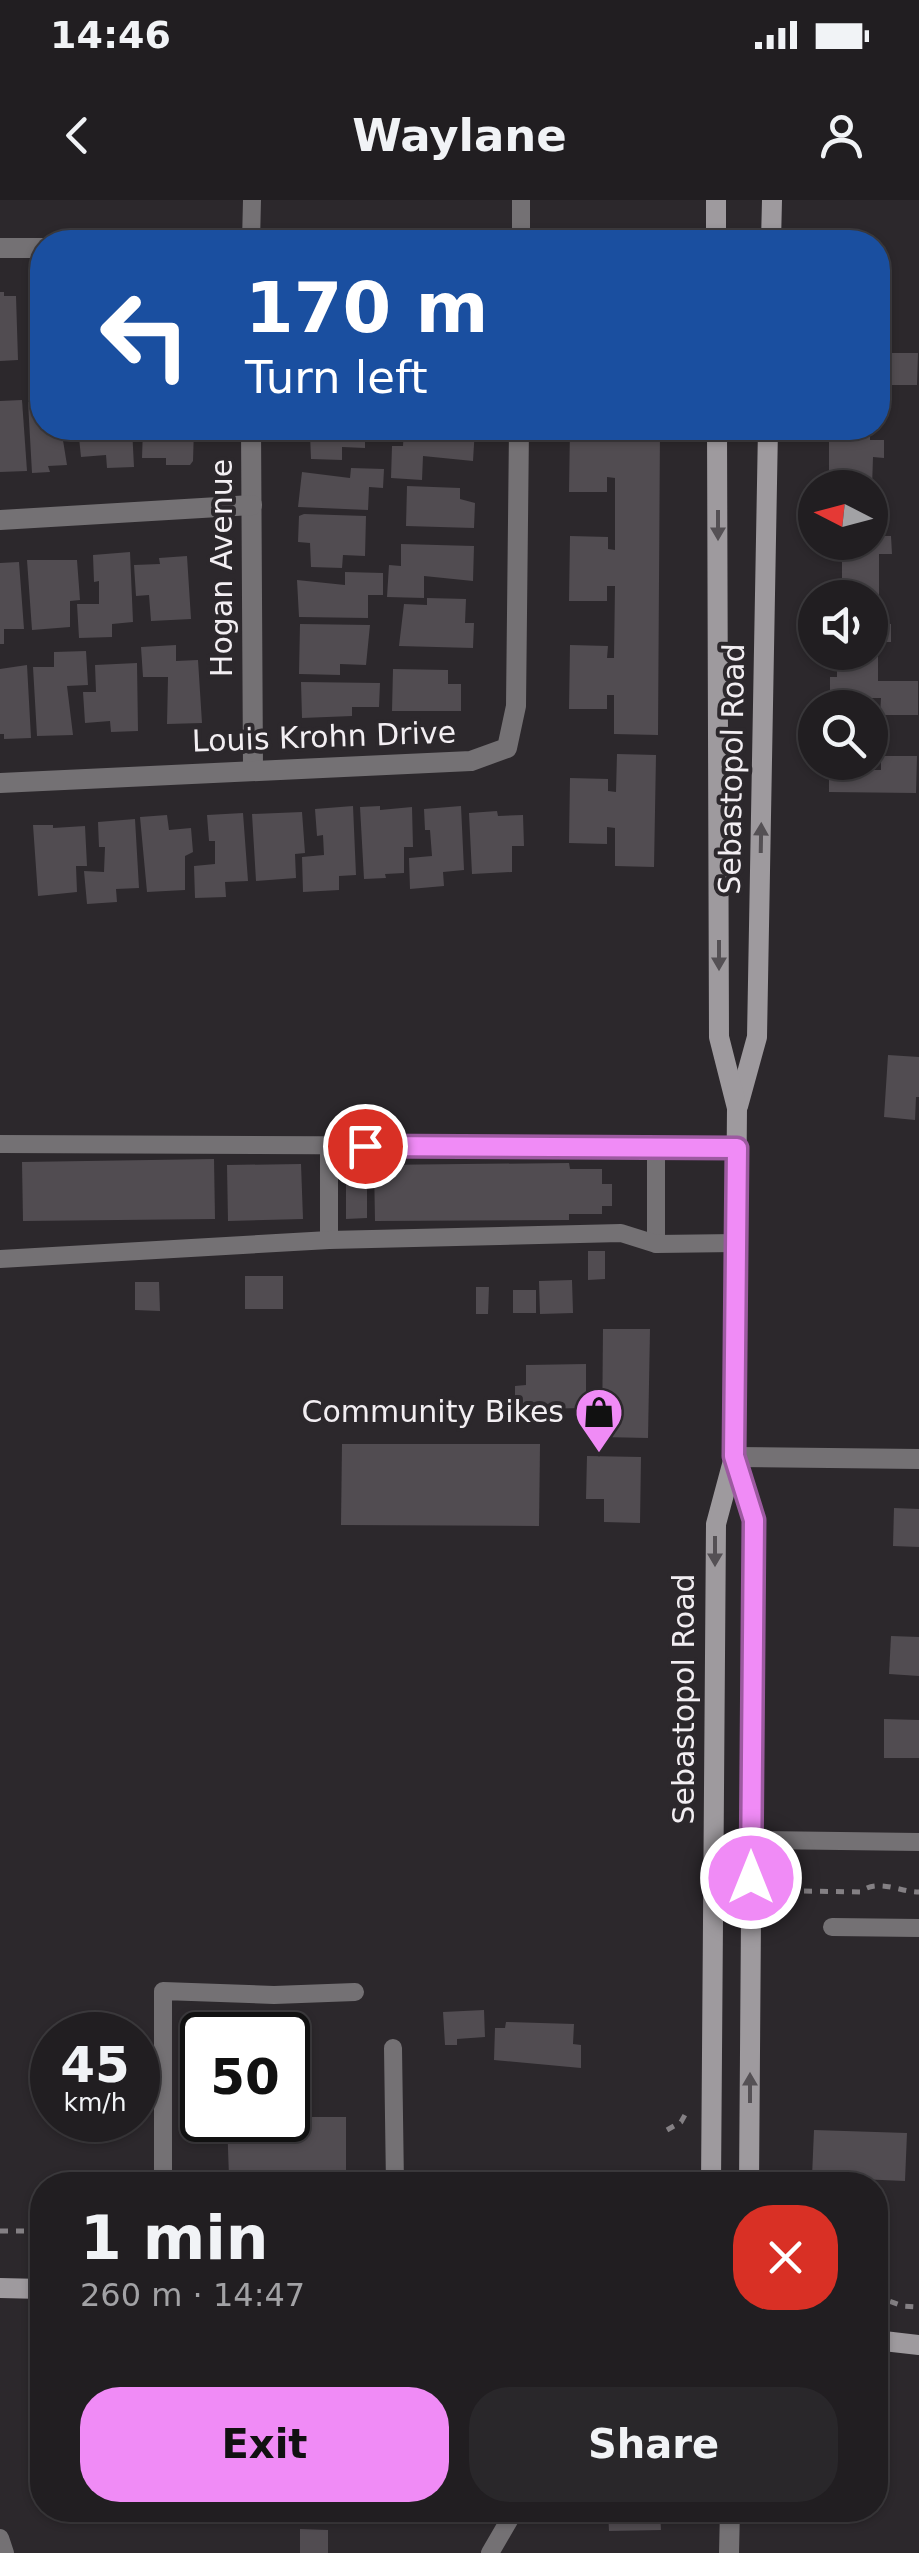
<!DOCTYPE html>
<html lang="en">
<head>
<meta charset="utf-8">
<style>
  :root { --surface:#211e21; --page:#29272a; --text:#f1f3f6; --muted:#a2a2a5; --line:#3e3c3f; --accent:#f08bf6 }
  body { margin:0; font-family:"DejaVu Sans",sans-serif; background:var(--page); color:var(--text); height:100vh; display:flex; flex-direction:column; font-size:38px; white-space:nowrap }
  * { box-sizing:border-box; margin:0 }
  p { font-size:32px; color:var(--muted) }
  .icon { flex:none; width:55px; height:55px; fill:none; stroke:currentColor; stroke-width:2; stroke-linecap:round; stroke-linejoin:round }
  .map { position:relative; flex:1; overflow:hidden }
  .side { position:absolute; left:30px; top:1972px; width:858px; height:350px; display:flex; flex-direction:column; background:var(--surface); border-radius:40px; box-shadow:0 2px 8px #0004,0 0 0 2px var(--line) }
  .side>* { flex:none }
  .banner { position:absolute; left:30px; top:30px; width:860px; height:210px; border-radius:40px; box-shadow:0 2px 8px #0004,0 0 0 2px var(--line); background:#1a4fa0; color:#fff; overflow:hidden }
  .needle { width:65px; rotate:276deg }
  .controls { position:absolute; left:798px; top:270px; display:grid; gap:20px }
  .controls a { display:grid; place-items:center; width:90px; height:90px; border-radius:50%; background:var(--surface); box-shadow:0 2px 8px #0004,0 0 0 2px var(--line); font-size:50px }
  .speed { position:absolute; left:30px; top:1812px; display:flex; gap:20px; font-size:50px; font-weight:700; text-align:center }
  .speed>* { display:grid; place-content:center; width:130px; height:130px; border-radius:50%; background:var(--surface); box-shadow:0 2px 8px #0004,0 0 0 2px var(--line); line-height:1 }
  .speed small { font-size:25px; font-weight:400 }
  .speed .limit { border:5px solid #111; border-radius:15px; background:#fff; color:#111 }
  .pin { position:absolute; display:grid; place-items:center; width:85px; height:85px; color:#fff; margin:-42px; border:5px solid #fff; border-radius:50%; box-shadow:0 2px 10px #0007 }
  .me { position:absolute; width:110px; margin:-55px; rotate:0deg; stroke-linejoin:round; filter:drop-shadow(0 0 8px #0008) }
  .turn { display:flex; align-items:center; gap:35px; height:210px; padding:0 50px; font-size:45px }
  .turn .icon { width:130px; height:130px; stroke-width:2.5 }
  .turn b { display:block; font-size:70px; line-height:85px }
  .round { display:grid; place-items:center; flex:none; width:105px; height:105px; border-radius:40px; background:var(--page) }
  .head { display:flex; align-items:center; justify-content:space-between; height:170px; padding:0 50px }
  h1 { font-size:60px; font-weight:800; line-height:75px }
  .cta { display:flex; gap:20px; margin-top:auto; padding:20px 50px }
  .cta a { flex:1; height:115px; border-radius:40px; background:var(--accent); color:#111; font-size:40px; font-weight:800; line-height:115px; text-align:center }
  .cta a+a { background:var(--page); color:var(--text) }
  .status { display:flex; justify-content:space-between; align-items:center; height:70px; padding:0 50px; background:var(--surface); direction:ltr }
  .status svg { height:28px; fill:currentColor }
  header { display:flex; justify-content:space-between; align-items:center; height:130px; padding:0 50px; background:var(--surface); font-size:45px; font-weight:800 }
  .map>svg:first-child { display:block }
</style>
</head>
<body>
<div class="status"><b>14:46</b><svg viewBox="0 0 49 12"><path d="M0 12V9h3v3zM5 12V6h3v6zM10 12V3h3v9zM15 12V0h3v12zM26 1h20v11H26zM47 4h2v5h-2z"/></svg></div>
<header><svg class="icon" aria-label="back" viewBox="0 0 24 24"><path d="M15 5l-7 7 7 7"/></svg>Waylane<svg class="icon" aria-label="person" viewBox="0 0 24 24"><circle cx="12" cy="8" r="4"/><path d="M4 21q1-7 8-7t8 7"/></svg></header>
<div class="map">
<svg width="919" height="2353" viewBox="0 0 919 2353">
  <rect width="100%" height="100%" fill="#2c282c"/>
  <g fill="#514c51">
    <polygon points="0,92 4,92 4,96 16,96 18,160 0,161"/>
    <polygon points="34,98 42,99 42,162 34,162"/>
    <polygon points="878,153 918,153 917,185 882,185 882,177 878,177"/>
    <polygon points="22,200 27,271 0,272 0,201"/>
    <polygon points="28,202 42,202 42,228 61,228 67,265 48,266 50,272 32,273"/>
    <polygon points="78,228 132,228 134,267 107,268 106,255 81,257"/>
    <polygon points="143,228 194,228 193,261 190,265 166,265 166,258 142,258"/>
    <polygon points="298,228 365,228 365,248 342,247 342,260 311,259 310,234 298,234"/>
    <polygon points="404,228 475,228 473,261 423,256 422,280 391,278 392,246 403,246"/>
    <polygon points="570,228 608,228 608,241 616,241 616,228 660,228 658,535 614,534 614,495 607,495 607,509 569,509 570,445 608,446 607,458 614,458 615,386 607,386 607,401 569,401 570,336 608,337 608,349 615,350 615,278 607,277 607,292 569,292"/>
    <polygon points="835,228 870,228 870,240 884,240 884,258 873,257 872,288 829,288 829,237 835,237"/>
    <polygon points="351,268 384,269 383,288 369,287 368,310 298,307 302,272 350,278"/>
    <polygon points="407,286 460,288 460,299 475,303 474,328 406,326"/>
    <polygon points="870,295 880,295 879,336 891,336 892,354 879,354 879,424 891,424 891,442 878,442 878,481 918,481 918,515 880,515 881,498 870,498 870,508 830,508 830,477 837,477 837,452 870,452 870,398 842,398 842,349 836,349 836,342 870,342"/>
    <polygon points="304,314 366,316 365,356 343,355 342,368 311,367 310,343 298,342 299,316"/>
    <polygon points="401,344 474,346 473,381 424,376 424,398 387,397 389,365 401,366"/>
    <polygon points="130,352 133,422 112,424 112,437 79,438 77,404 99,404 99,381 94,382 93,355"/>
    <polygon points="187,356 191,419 151,421 149,395 136,396 134,365 160,364 159,358"/>
    <polygon points="27,360 77,360 80,400 70,401 70,427 32,430"/>
    <polygon points="19,362 24,429 4,429 4,444 0,444 0,363"/>
    <polygon points="345,372 383,373 383,395 368,395 368,418 299,417 297,380 345,385"/>
    <polygon points="427,398 466,399 465,423 474,423 473,448 399,446 404,404 427,405"/>
    <polygon points="300,424 370,425 366,465 340,464 340,475 299,474"/>
    <polygon points="176,445 176,461 198,460 202,523 167,524 168,477 143,477 141,447"/>
    <polygon points="86,451 88,485 67,486 73,535 37,536 33,467 54,467 54,452"/>
    <polygon points="137,463 138,531 111,532 110,521 85,523 83,492 96,492 95,465"/>
    <polygon points="27,465 31,538 4,539 4,534 0,534 0,469"/>
    <polygon points="393,469 448,470 448,484 461,484 461,511 392,511"/>
    <polygon points="301,482 380,483 379,507 352,507 352,516 302,518"/>
    <polygon points="617,554 656,555 654,667 615,666 615,628 607,627 607,644 569,643 570,578 608,579 608,591 616,592"/>
    <polygon points="881,556 917,556 916,593 829,592 829,562 869,562 869,570 881,570"/>
    <polygon points="353,606 356,675 339,676 339,690 303,692 302,657 324,655 323,635 317,636 315,609"/>
    <polygon points="380,606 380,610 412,607 413,647 404,647 404,673 385,674 386,678 364,679 360,607"/>
    <polygon points="461,606 464,670 443,672 444,686 410,689 409,658 432,656 430,630 425,630 424,609"/>
    <polygon points="497,611 498,616 523,615 524,646 512,646 512,672 472,674 469,613"/>
    <polygon points="302,612 305,653 295,654 296,678 256,681 252,614"/>
    <polygon points="243,613 248,681 225,682 226,697 195,698 194,666 215,664 215,641 209,641 207,615"/>
    <polygon points="167,615 169,630 191,628 193,652 185,656 185,690 147,692 140,617"/>
    <polygon points="135,619 139,688 116,689 117,702 87,704 84,671 104,672 105,647 99,647 98,622"/>
    <polygon points="33,625 53,625 53,628 85,626 87,666 76,666 77,692 38,696"/>
    <polygon points="888,855 919,857 919,897 916,897 915,920 884,917"/>
    <polygon points="214,959 215,1019 23,1021 22,962"/>
    <polygon points="569,963 570,969 602,969 602,984 612,984 612,1006 602,1006 602,1014 569,1014 569,1020 375,1021 374,965"/>
    <polygon points="301,964 303,1019 228,1021 227,965"/>
    <polygon points="346,973 367,973 367,1018 346,1019"/>
    <polygon points="588,1051 605,1051 605,1079 588,1080"/>
    <rect x="245" y="1076" width="38" height="33"/>
    <polygon points="572,1080 573,1113 540,1114 539,1081"/>
    <polygon points="135,1082 159,1082 160,1111 135,1110"/>
    <polygon points="476,1087 489,1087 488,1114 476,1114"/>
    <rect x="513" y="1090" width="23" height="23"/>
    <polygon points="603,1129 650,1129 648,1238 602,1237"/>
    <polygon points="586,1164 586,1208 527,1209 527,1205 515,1205 515,1186 526,1185 526,1165"/>
    <polygon points="342,1244 540,1244 539,1326 341,1325"/>
    <polygon points="587,1256 641,1257 640,1323 604,1322 604,1299 586,1299"/>
    <polygon points="894,1308 919,1309 919,1347 893,1346"/>
    <polygon points="891,1436 919,1437 919,1476 889,1474"/>
    <polygon points="884,1519 919,1520 919,1558 884,1558"/>
    <polygon points="484,1810 485,1837 457,1839 457,1845 445,1845 443,1812"/>
    <polygon points="506,1822 574,1824 573,1844 581,1845 581,1868 494,1860 495,1828 505,1828"/>
    <polygon points="288,1881 304,1881 304,1917 346,1917 346,1985 219,1985 219,1977 229,1977 227,1920 288,1920"/>
    <polygon points="814,1930 907,1933 905,1981 812,1977"/>
    <polygon points="608,2310 660,2310 661,2330 609,2331"/>
    <polygon points="300,2329 328,2330 328,2353 300,2353"/>
  </g>
  <g fill="none" stroke-linecap="round" stroke-linejoin="round">
    <g stroke="#848084" stroke-width="5" stroke-dasharray="8 8" stroke-linecap="butt">
      <path d="M804,1691L860,1692C878,1678 900,1692 919,1692"/>
      <polyline points="667,1930 681,1922 686,1913"/>
      <polyline points="0,2031 42,2031"/>
      <polyline points="875,2096 903,2106 919,2107"/>
    </g>
    <g stroke="#747174" stroke-width="18">
      <polyline points="251,42 252,0"/>
      <polyline points="521,42 521,0"/>
      <polyline points="0,944 737,947"/>
      <polyline points="329,946 329,1040"/>
      <polyline points="656,1044 656,947"/>
      <polyline points="0,1059 329,1040 621,1033 656,1044 736,1043"/>
      <polyline points="752,1640 919,1642"/>
      <polyline points="832,1727 919,1728"/>
      <polyline points="393,1848 395,1985"/>
      <polyline points="163,1985 163,1791 274,1795 355,1792"/>
      <polyline points="0,2338 5,2353"/>
      <polyline points="490,2353 515,2310"/>
    </g>
    <g stroke="#747174" stroke-width="20">
      <polyline points="0,48 42,48"/>
      <polyline points="251,228 253,569"/>
      <polyline points="0,320 252,305"/>
      <polyline points="0,583 471,561 507,548 516,506 519,228"/>
      <polyline points="734,1257 919,1259"/>
      <polyline points="729,2353 730,2310"/>
    </g>
    <g stroke="#9e9a9e" stroke-width="20">
      <polyline points="716,42 716,0"/>
      <polyline points="771,42 772,0"/>
      <polyline points="738,906 757,837 768,228"/>
      <polyline points="734,1257 754,1320 749,1985"/>
      <polyline points="711,1985 716,1324 734,1257 737,908 719,837 717,228"/>
      <polyline points="0,2088 42,2089"/>
      <polyline points="875,2140 919,2145"/>
    </g>
  </g>
  <defs><path id="oneway-solid" d="M-6-.8H1V-3.2L6.5 0L1 3.2V.8H-6Z" transform="scale(2.5)"/></defs>
  <g fill="#545054">
    <use href="#oneway-solid" transform="translate(718 325) rotate(90)"/>
    <use href="#oneway-solid" transform="translate(761 638) rotate(-89)"/>
    <use href="#oneway-solid" transform="translate(719 755) rotate(90)"/>
    <use href="#oneway-solid" transform="translate(715 1351) rotate(90)"/>
    <use href="#oneway-solid" transform="translate(750 1888) rotate(-90)"/>
  </g>
  <g fill="none" stroke-linecap="round" stroke-linejoin="round">
    <g stroke="#9c5aa0" stroke-width="25">
      <polyline id="route" points="365,946 737,948 734,1256 754,1320 751,1678"/>
    </g>
    <use href="#route" stroke="#f08bf6" stroke-width="18"/>
  </g>
  <defs>
    <g id="shop-pin" transform="scale(2.5)"><path d="M0 17L-7.5 6A9.5 9.5 0 1 1 7.5 6Z" fill="#f08bf6" stroke="#2c282c"/><path d="M-5-2.5h2.3a2.7 3.5 0 0 1 5.4 0H5L5.5 6h-11ZM-1.5-2.5h3a1.5 2.3 0 0 0-3 0Z" fill="#111"/></g>
  </defs>
  <g fill-rule="evenodd">
    <use href="#shop-pin" x="599" y="1212"/>
  </g>
  <g text-anchor="middle" stroke-width="8" stroke-linejoin="round" paint-order="stroke">
    <g font-size="30" fill="#f2eef2" stroke="#2c282c">
      <text transform="translate(222 368) rotate(-90)" y="10">Hogan Avenue</text>
      <text transform="translate(324 537) rotate(-2)" y="10">Louis Krohn Drive</text>
      <text transform="translate(732 569) rotate(-89)" y="10">Sebastopol Road</text>
      <text transform="translate(684 1499) rotate(-90)" y="10">Sebastopol Road</text>
    </g>
    <g font-size="30" fill="#f2eef2" stroke="#2c282c" text-anchor="end">
      <text x="564" y="1222">Community Bikes</text>
    </g>
  </g>
</svg>
<div class="controls">
<a><svg class="needle" viewBox="-14 -14 28 28"><path d="M0-13l5 13h-10z" fill="#e53935"/><path d="M0 13l5-13h-10z" fill="#a2a2a5"/></svg></a>
<a><svg class="icon" aria-label="sound" viewBox="0 0 24 24"><path d="M4 9h4l5-4v14l-5-4H4zM17 9q2 3 0 6"/></svg></a>
<a><svg class="icon" aria-label="search" viewBox="0 0 24 24"><circle cx="10" cy="10" r="6"/><path d="M15 15l6 6"/></svg></a>
</div>
<div class="speed"><div>45<small>km/h</small></div><div class="limit">50</div></div>
<div class="pin" style="left:365px;top:946px;background:#d93025"><svg class="icon" aria-label="arrive" viewBox="0 0 24 24"><path d="M6 21V4h12l-3 4 3 4H6"/></svg></div>
<svg class="me" style="left:751px;top:1678px" viewBox="-20 -20 40 40"><circle r="17" fill="#f08bf6" stroke="#fff" stroke-width="3"/><path d="M0-11L8 9 0 5-8 9z" fill="#fff"/></svg>
<div class="banner">
<div class="turn"><svg class="icon" aria-label="left" viewBox="0 0 24 24"><path d="M17 20v-9H6M10 6l-5 5 5 5"/></svg><div><b>170 m</b>Turn left</div></div>
</div>
<section class="side">
<div class="head"><div><h1>1 min</h1><p>260 m · 14:47</p></div><a class="round" style="background:#d93025;color:#fff"><svg class="icon" aria-label="close" viewBox="0 0 24 24"><path d="M6 6l12 12M18 6L6 18"/></svg></a></div>
<div class="cta"><a>Exit</a><a>Share</a></div>
</section>
</div>
</body>
</html>
